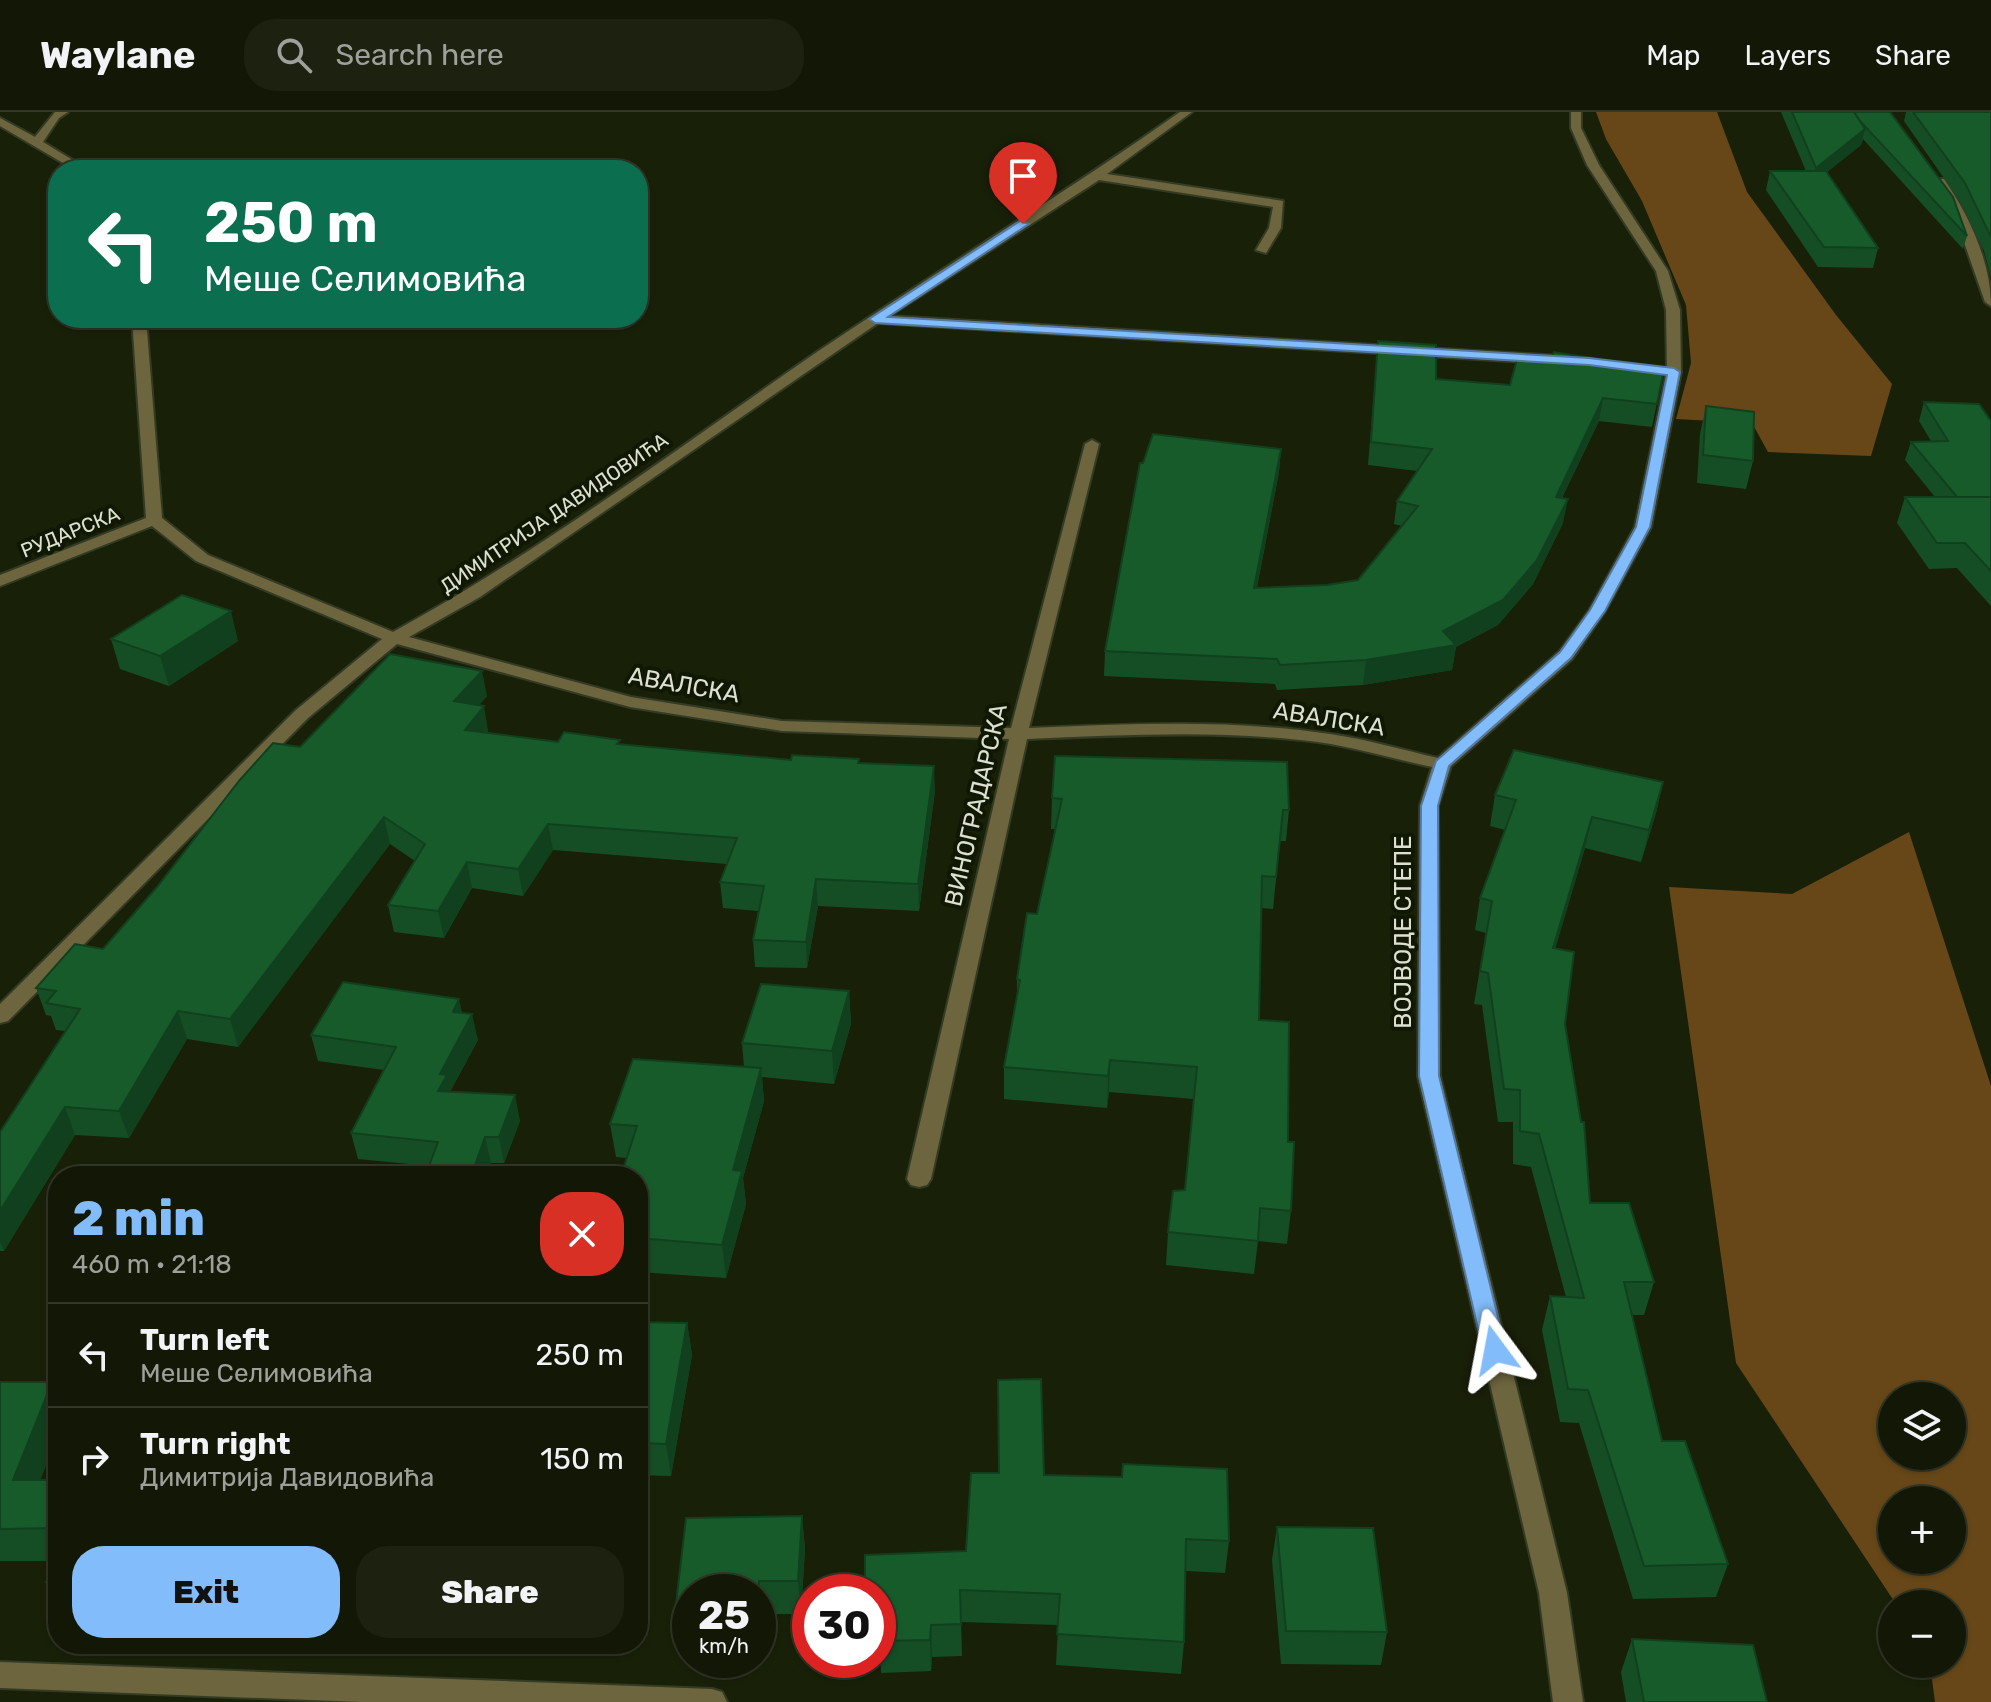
<!DOCTYPE html>
<html lang="en">
<head>
<meta charset="utf-8">
<style>
  :root { --surface:#131806; --page:#1c2110; --text:#f1f3f6; --muted:#9da09b; --line:#323728; --accent:#82bcfa }
  body { margin:0; font-family:Rubik,sans-serif; background:var(--page); color:var(--text); height:100vh; display:flex; flex-direction:column; font-size:30px; white-space:nowrap }
  * { box-sizing:border-box; margin:0 }
  p { font-size:26px; color:var(--muted) }
  .icon { flex:none; width:44px; height:44px; fill:none; stroke:currentColor; stroke-width:2; stroke-linecap:round; stroke-linejoin:round }
  .map { position:relative; flex:1; overflow:hidden }
  .panel { position:absolute; left:48px; top:1054px; width:600px; height:488px; display:flex; flex-direction:column; background:var(--surface); border-radius:32px; box-shadow:0 2px 6px #0004,0 0 0 2px var(--line) }
  .panel>* { flex:none }
  .guide { position:absolute; left:48px; top:48px; width:600px; height:168px; border-radius:32px; box-shadow:0 2px 6px #0004,0 0 0 2px var(--line); background:#0b6e4f; color:#fff; overflow:hidden }
  .controls { position:absolute; left:1878px; top:1270px; display:grid; gap:16px }
  .controls a { display:grid; place-items:center; width:88px; height:88px; border-radius:50%; background:var(--surface); box-shadow:0 2px 6px #0004,0 0 0 2px var(--line); font-size:40px }
  .speed { position:absolute; left:672px; top:1462px; display:flex; gap:16px; font-size:40px; font-weight:700; text-align:center }
  .speed>* { display:grid; place-content:center; width:104px; height:104px; border-radius:50%; background:var(--surface); box-shadow:0 2px 6px #0004,0 0 0 2px var(--line); line-height:1 }
  .speed small { font-size:20px; font-weight:400 }
  .speed .limit { border:12px solid #d22; background:#fff; color:#111 }
  .pin { position:absolute; display:grid; place-items:center; width:68px; height:68px; color:#fff; margin:-82px -34px; border-radius:50% 50% 50% 0; rotate:-45deg; box-shadow:0 0 8px #0007 }
  .pin .icon { rotate:45deg }
  .me { position:absolute; width:88px; margin:-44px; rotate:347deg; stroke-linejoin:round; filter:drop-shadow(0 0 6px #0008) }
  .turn { display:flex; align-items:center; gap:28px; height:168px; padding:0 24px; font-size:36px }
  .turn .icon { width:104px; height:104px; stroke-width:2.5 }
  .turn b { display:block; font-size:56px; line-height:68px }
  .round { display:grid; place-items:center; flex:none; width:84px; height:84px; border-radius:32px; background:var(--page) }
  .headline { display:flex; align-items:center; justify-content:space-between; height:136px; padding:0 24px }
  h1 { font-size:48px; font-weight:800; line-height:60px; color:var(--accent) }
  .cta { display:flex; gap:16px; margin-top:auto; padding:16px 24px }
  .cta a { flex:1; height:92px; border-radius:32px; background:var(--accent); color:#111; font-size:32px; font-weight:800; line-height:92px; text-align:center }
  .cta a+a { background:var(--page); color:var(--text) }
  ul { padding:0; list-style:none }
  li { display:flex; align-items:center; gap:24px; height:104px; padding:0 24px; border-top:2px solid var(--line) }
  li div { flex:1 }
  li b { display:block; font-size:30px }
  li em { font-style:normal }
  header { display:flex; align-items:center; gap:48px; box-sizing:border-box; height:112px; padding:0 40px; background:var(--surface); border-bottom:2px solid var(--line) }
  header strong { font-size:38px }
  nav { display:flex; gap:44px; margin-inline-start:auto; font-size:28px }
  .search { width:560px; height:72px; background:var(--page); display:flex; align-items:center; gap:20px; box-sizing:border-box; padding:0 28px; border-radius:32px; color:var(--muted); font-size:30px }
  .map>svg:first-child { display:block }
</style>
</head>
<body>
<header>
<strong>Waylane</strong>
<div class="search"><svg class="icon" aria-label="search" viewBox="0 0 24 24"><circle cx="10" cy="10" r="6"/><path d="M15 15l6 6"/></svg>Search here</div>
<nav><a>Map</a><a>Layers</a><a>Share</a></nav>
</header>
<div class="map">
<svg width="1991" height="1590" viewBox="0 0 1991 1590">
  <rect width="100%" height="100%" fill="#192008"/>
  <g fill="#674717" fill-rule="evenodd">
    <polygon points="1596,0 1717,0 1747,80 1836,203 1892,272 1871,344 1768,340 1752,311 1676,307 1691,251 1686,193 1642,89 1606,27"/>
    <path d="M1909,720L1991,974V1590H1935L1930,1552H1952V1492H1896L1736,1251L1669,775L1792,782ZM1892,1284H1952V1344H1892ZM1892,1388H1952V1448H1892Z"/>
  </g>
  <g fill="none" stroke-linecap="round" stroke-linejoin="round">
    <g stroke="#343b24" stroke-width="4">
      <g id="minor">
        <polygon points="55,0 68,0 59,6 43,30 89,58 75,58 0,14 0,6 35,25"/>
        <path d="M1180,0H1192L1107,62L1283,89L1281,116L1266,141L1256,138L1269,116L1273,95L1099,68L889,204L1578,245L1585,249L1578,253L878,211L480,485L409,525L631,585L782,609L1011,616L1085,332L1092,328L1099,332L1029,616C1130,612 1230,607 1330,622C1366,627 1403,638 1438,646L1560,539L1589,499L1635,415L1667,260L1666,198L1656,159L1587,53L1571,16V0H1581V16L1599,53L1668,159L1680,198L1681,260L1651,415L1605,499L1572,547L1451,654L1438,694L1440,964L1567,1481L1583,1590H1553L1539,1481L1418,964L1420,694L1432,655C1398,648 1365,638 1331,632C1230,617 1128,623 1027,627L931,1067L927,1073L919,1075L911,1073L907,1067L1009,627L782,619L630,595L397,532L308,606L8,909L0,911V892L296,598L382,527L196,449L152,414L0,474V463L146,406L132,206H146L162,406L208,443L393,520C541,439 678,336 817,240C937,159 1061,84 1180,0Z"/>
        <path d="M1936,67H1944C1969,103 1991,150 1991,194L1985,190L1952,96L1934,69Z"/>
        <polygon points="0,1550 712,1577 722,1580 727,1590 361,1590 0,1576"/>
      </g>
    </g>
    <use href="#minor" fill="#6d653e" fill-rule="evenodd"/>
  </g>
  <g fill="#154e25">
    <polygon points="1781,0 1890,0 1967,124 1963,137 1863,27 1861,33 1827,60 1878,136 1873,156 1818,155 1766,78 1770,59 1806,59"/>
    <polygon points="1906,0 1991,0 1991,165 1984,139 1960,89 1904,9"/>
    <polygon points="1378,229 1436,267 1510,273 1550,248 1664,257 1652,315 1599,309 1562,386 1563,411 1533,472 1498,513 1456,535 1452,558 1363,573 1277,578 1275,572 1104,564 1105,539 1281,337 1279,360 1257,476 1327,473 1358,468 1402,414 1394,412 1397,389 1417,359 1368,353"/>
    <polygon points="1924,290 1991,309 1991,494 1957,456 1929,457 1897,411 1905,385 1935,385 1905,348 1911,330 1931,329 1919,309"/>
    <polygon points="1706,294 1753,349 1746,377 1697,371 1700,322"/>
    <polygon points="111,527 238,529 169,574 120,557"/>
    <polygon points="487,584 479,593 488,619 487,621 558,630 621,632 791,648 859,647 859,651 935,679 919,799 818,794 807,856 755,855 753,828 758,799 723,796 720,770 727,752 553,738 523,784 472,776 444,826 394,820 388,793 415,749 390,732 238,935 187,927 129,1026 75,1023 4,1139 0,1139 0,1020 65,919 56,918 51,904 46,903 36,876 103,837 300,635"/>
    <polygon points="1663,670 1656,701 1641,750 1585,736 1555,837 1590,1091 1654,1170 1644,1203 1632,1203 1662,1329 1728,1452 1716,1485 1633,1487 1579,1311 1560,1310 1542,1218 1550,1184 1566,1185 1531,1055 1513,1052 1513,1010 1498,1010 1482,893 1474,892 1486,821 1475,818 1480,786 1505,718 1490,714 1495,683"/>
    <polygon points="1052,686 1289,698 1286,729 1280,729 1273,797 1262,796 1259,908 1288,1030 1291,1099 1287,1132 1258,1129 1254,1162 1166,1153 1168,1120 1185,1078 1194,987 1109,980 1107,996 1004,987 1004,955 1017,885 1017,867 1037,802 1055,717 1051,717"/>
    <polygon points="849,879 851,912 834,972 762,965 764,989 743,1066 746,1092 726,1166 638,1160 638,1064 626,1046 616,1045 610,1012 744,955 742,931"/>
    <polygon points="462,901 478,928 450,980 520,1009 504,1051 491,1051 486,1064 432,1064 429,1054 358,1047 351,1021 384,958 318,949 311,923"/>
    <polygon points="638,1210 687,1211 692,1243 671,1364 638,1363"/>
    <polygon points="0,1270 40,1368 58,1368 58,1493 46,1470 55,1449 0,1449"/>
    <polygon points="1044,1363 1229,1429 1225,1461 1186,1459 1184,1530 1181,1562 1056,1553 1058,1513 961,1510 962,1544 932,1545 931,1559 881,1561 880,1508 878,1508 878,1480 866,1480 865,1443 966,1439"/>
    <polygon points="802,1404 805,1437 801,1502 763,1502 761,1523 758,1523 758,1480 690,1480 690,1525 682,1525 676,1492 686,1406"/>
    <polygon points="1277,1415 1387,1520 1381,1553 1281,1552 1272,1448"/>
    <polygon points="1632,1527 1767,1590 1626,1590 1621,1560"/>
  </g>
  <g fill="#11401e">
    <polygon points="1865,17 1861,33 1812,72 1816,56"/>
    <polygon points="1603,286 1599,309 1551,408 1556,385"/>
    <polygon points="1281,337 1279,360 1252,500 1254,476"/>
    <polygon points="1568,387 1563,411 1533,472 1498,513 1456,535 1452,558 1363,573 1366,548 1443,519"/>
    <polygon points="231,499 238,529 169,574 160,544"/>
    <polygon points="482,559 487,584 459,615 454,589"/>
    <polygon points="484,594 488,619 469,644 465,618"/>
    <polygon points="934,654 935,679 919,799 918,772"/>
    <polygon points="1663,670 1656,701 1641,750 1649,718"/>
    <polygon points="384,705 390,732 238,935 230,907"/>
    <polygon points="1592,705 1585,736 1546,868 1553,836"/>
    <polygon points="548,712 553,738 523,784 518,757"/>
    <polygon points="467,750 472,776 444,826 438,799"/>
    <polygon points="816,767 818,794 807,856 806,830"/>
    <polygon points="849,879 851,912 834,972 832,939"/>
    <polygon points="459,887 465,913 453,900"/>
    <polygon points="178,899 187,927 129,1026 119,999"/>
    <polygon points="472,902 478,928 450,979 438,979 440,962"/>
    <polygon points="1110,948 1109,980 1107,996 1108,964"/>
    <polygon points="761,956 764,989 743,1066 746,1092 726,1166 722,1133 733,1058"/>
    <polygon points="515,983 520,1009 504,1051 499,1025"/>
    <polygon points="65,995 75,1023 4,1139 0,1130 0,1099"/>
    <polygon points="485,1025 491,1051 486,1064 476,1064 474,1056"/>
    <polygon points="687,1211 692,1243 671,1364 666,1332"/>
    <polygon points="52,1270 58,1284 58,1323 28,1400 13,1368"/>
    <polygon points="802,1404 805,1437 801,1502 798,1469"/>
    <polygon points="759,1469 763,1502 761,1523 758,1497"/>
    <polygon points="931,1513 932,1545 931,1559 930,1528"/>
  </g>
  <g fill="#185b2b" stroke="#11401e" stroke-width="2">
    <polygon points="1792,0 1854,0 1865,17 1816,56"/>
    <polygon points="1854,0 1890,0 1953,85 1967,124 1860,9"/>
    <polygon points="1913,0 1991,0 1991,125 1965,71"/>
    <polygon points="1770,59 1826,59 1878,136 1824,135"/>
    <polygon points="1378,229 1436,233 1436,267 1510,273 1518,244 1550,248 1554,240 1664,257 1657,292 1603,286 1556,385 1568,387 1537,448 1503,488 1443,519 1456,533 1366,548 1280,553 1277,547 1105,539 1140,351 1143,351 1153,322 1281,337 1254,476 1327,473 1358,468 1418,394 1397,389 1432,337 1371,330"/>
    <polygon points="1924,290 1979,292 1991,309 1991,385 1957,385 1911,330 1948,329"/>
    <polygon points="1706,294 1754,300 1753,349 1703,343"/>
    <polygon points="1905,385 1991,385 1991,459 1965,431 1937,431"/>
    <polygon points="182,483 231,499 160,544 111,527"/>
    <polygon points="390,542 482,559 454,589 484,594 465,618 558,630 564,620 620,628 617,632 791,648 792,643 859,647 858,651 934,654 918,772 816,767 806,830 753,828 764,774 720,770 737,726 548,712 518,757 467,750 438,799 388,793 425,732 384,705 230,907 178,899 119,999 65,995 0,1099 0,1020 80,897 46,891 56,879 36,876 75,832 103,837 157,775 239,669 273,631 300,635"/>
    <polygon points="1514,638 1663,670 1649,718 1592,705 1553,836 1574,840 1565,912 1581,1010 1584,1010 1590,1091 1629,1091 1654,1170 1624,1170 1662,1329 1685,1329 1728,1452 1644,1454 1588,1278 1568,1277 1550,1184 1584,1186 1539,1022 1520,1019 1520,978 1504,977 1488,861 1480,859 1492,789 1480,786 1516,688 1495,683"/>
    <polygon points="1055,644 1287,650 1289,698 1283,698 1276,765 1262,764 1259,908 1289,910 1288,1030 1294,1030 1291,1099 1260,1096 1258,1129 1168,1120 1173,1079 1185,1078 1197,955 1110,948 1108,964 1004,955 1020,868 1017,867 1027,801 1037,802 1062,687 1052,686"/>
    <polygon points="343,870 459,887 453,900 472,902 440,962 447,963 438,979 515,983 499,1025 485,1025 474,1056 429,1054 438,1030 351,1021 396,935 311,923"/>
    <polygon points="761,872 849,879 832,939 742,931"/>
    <polygon points="633,947 761,956 733,1058 742,1059 722,1133 638,1126 638,1064 621,1064 637,1014 610,1012"/>
    <polygon points="638,1210 687,1211 666,1332 638,1331"/>
    <polygon points="1041,1267 1044,1363 1122,1365 1123,1352 1227,1357 1229,1429 1186,1427 1184,1530 1057,1522 1060,1482 960,1478 961,1512 931,1513 930,1528 879,1529 880,1476 865,1475 865,1443 966,1439 971,1361 999,1361 998,1268"/>
    <polygon points="0,1270 52,1270 13,1368 58,1368 58,1416 0,1417"/>
    <polygon points="802,1404 798,1469 759,1469 758,1482 758,1480 690,1480 690,1492 676,1492 686,1406"/>
    <polygon points="1277,1415 1373,1416 1387,1520 1286,1519"/>
    <polygon points="58,1442 58,1470 46,1470"/>
    <polygon points="1632,1527 1753,1533 1767,1590 1644,1590"/>
  </g>
  <polygon fill="#82bcfa" stroke="#547aa2" stroke-width="2" points="1020,109 1029,112 888,205 1589,246 1674,256 1680,260 1650,415 1605,499 1571,546 1449,654 1438,694 1439,964 1506,1238 1503,1244 1495,1247 1487,1244 1483,1238 1419,964 1421,694 1436,649 1560,540 1590,498 1636,415 1667,263 1589,253 875,211 869,207"/>
  <g text-anchor="middle" stroke-width="8" stroke-linejoin="round" paint-order="stroke">
    <g font-size="20" fill="#dbe0d1" stroke="#101702">
      <text transform="translate(554 401) rotate(-34)" y="7">ДИМИТРИЈА ДАВИДОВИЋА</text>
      <text transform="translate(70 420) rotate(-22)" y="7">РУДАРСКА</text>
    </g>
    <g font-size="24" fill="#dbe0d1" stroke="#101702">
      <text transform="translate(684 573) rotate(10)" y="8">АВАЛСКА</text>
      <text transform="translate(1329 607) rotate(9)" y="8">АВАЛСКА</text>
      <text transform="translate(976 693) rotate(-77)" y="8">ВИНОГРАДАРСКА</text>
      <text transform="translate(1403 820) rotate(-90)" y="8">ВОЈВОДЕ СТЕПЕ</text>
    </g>
  </g>
</svg>
<div class="controls">
<a><svg class="icon" aria-label="layers" viewBox="0 0 24 24"><path d="M12 4l9 5-9 5-9-5zM3 14l9 5 9-5"/></svg></a>
<a>+</a>
<a>−</a>
</div>
<div class="speed"><div>25<small>km/h</small></div><div class="limit">30</div></div>
<div class="pin" style="left:1023px;top:112px;background:#d93025"><svg class="icon" aria-label="arrive" viewBox="0 0 24 24"><path d="M6 21V4h12l-3 4 3 4H6"/></svg></div>
<svg class="me" style="left:1495px;top:1238px" viewBox="-20 -20 40 40"><path d="M0-17L14 15 0 8-14 15z" fill="#82bcfa" stroke="#fff" stroke-width="4"/></svg>
<div class="guide">
<div class="turn"><svg class="icon" aria-label="left" viewBox="0 0 24 24"><path d="M17 20v-9H6M10 6l-5 5 5 5"/></svg><div><b>250 m</b>Меше Селимовића</div></div>
</div>
<section class="panel">
<div class="headline"><div><h1>2 min</h1><p>460 m · 21:18</p></div><a class="round" style="background:#d93025;color:#fff"><svg class="icon" aria-label="close" viewBox="0 0 24 24"><path d="M6 6l12 12M18 6L6 18"/></svg></a></div>
<ul>
<li><svg class="icon" aria-label="left" viewBox="0 0 24 24"><path d="M17 20v-9H6M10 6l-5 5 5 5"/></svg><div><b>Turn left</b><p>Меше Селимовића</p></div><em>250 m</em></li>
<li><svg class="icon" aria-label="right" viewBox="0 0 24 24"><path d="M7 20v-9h11M14 6l5 5-5 5"/></svg><div><b>Turn right</b><p>Димитрија Давидовића</p></div><em>150 m</em></li>
</ul>
<div class="cta"><a>Exit</a><a>Share</a></div>
</section>
</div>
</body>
</html>
